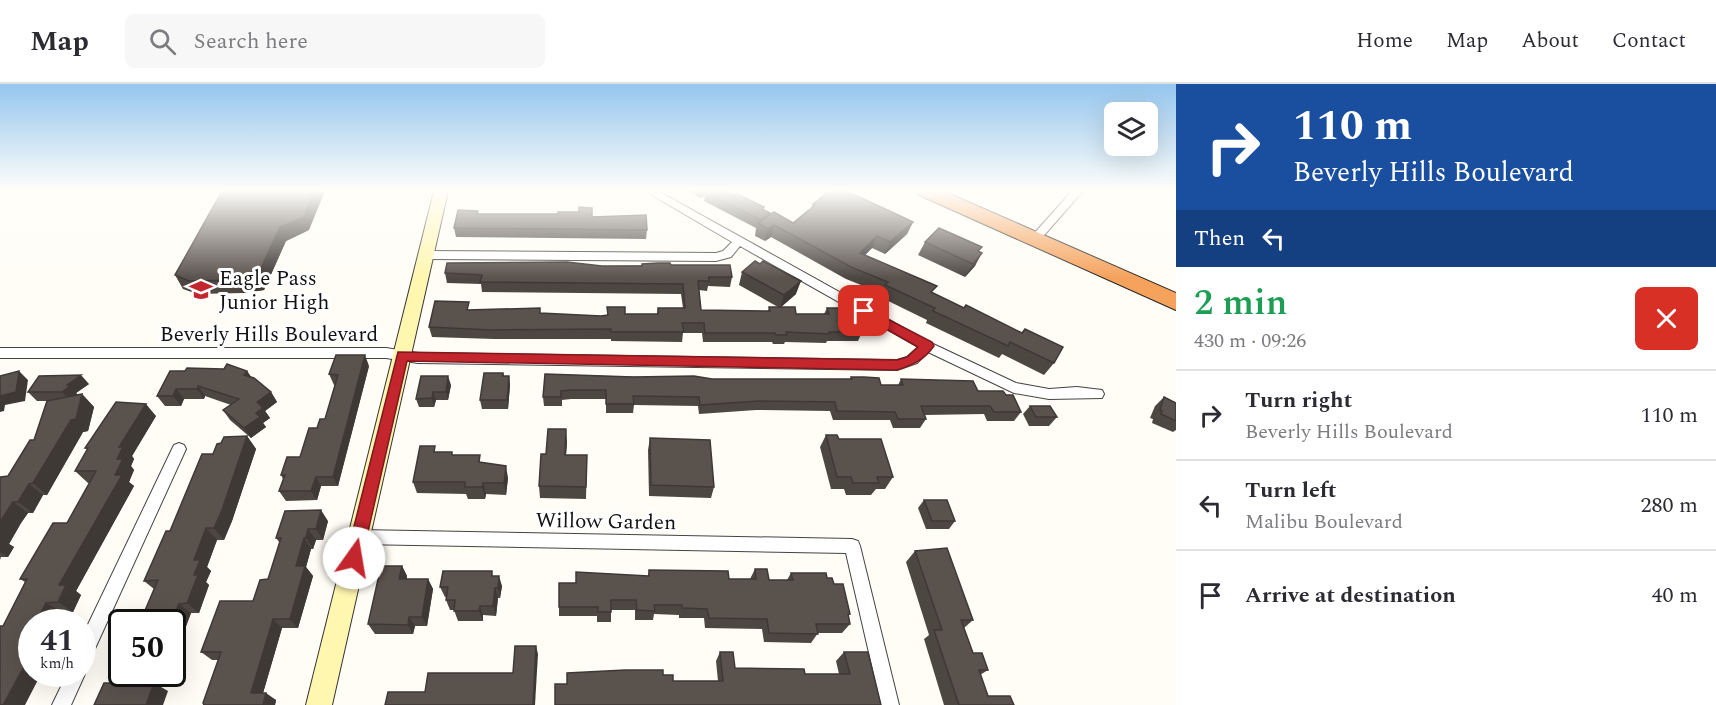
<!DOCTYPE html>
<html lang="en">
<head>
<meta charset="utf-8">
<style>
  :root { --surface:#fff; --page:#f7f7f7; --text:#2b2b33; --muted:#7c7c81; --line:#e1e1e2 }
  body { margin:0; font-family:Spectral,serif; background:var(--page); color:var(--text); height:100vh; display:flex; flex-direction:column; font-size:22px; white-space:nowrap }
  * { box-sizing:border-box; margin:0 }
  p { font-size:20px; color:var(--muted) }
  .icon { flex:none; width:33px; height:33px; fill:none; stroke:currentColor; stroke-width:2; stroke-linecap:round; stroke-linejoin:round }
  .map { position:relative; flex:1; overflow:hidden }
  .side { display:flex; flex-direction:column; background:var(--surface); width:540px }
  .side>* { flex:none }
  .top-card { background:#1a4fa0; color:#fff; overflow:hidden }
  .fabs { position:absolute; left:1104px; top:18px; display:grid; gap:12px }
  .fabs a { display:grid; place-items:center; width:54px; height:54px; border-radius:9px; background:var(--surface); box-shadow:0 6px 24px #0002; font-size:30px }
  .speed { position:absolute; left:18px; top:525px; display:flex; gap:12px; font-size:30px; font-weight:700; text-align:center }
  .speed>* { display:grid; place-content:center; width:78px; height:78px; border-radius:50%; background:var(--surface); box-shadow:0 6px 24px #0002; line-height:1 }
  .speed small { font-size:15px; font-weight:400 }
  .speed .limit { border:3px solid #111; border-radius:9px; background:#fff; color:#111 }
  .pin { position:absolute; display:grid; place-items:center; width:51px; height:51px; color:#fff; margin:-26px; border-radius:12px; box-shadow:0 3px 9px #0006 }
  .me { position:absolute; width:66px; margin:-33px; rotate:13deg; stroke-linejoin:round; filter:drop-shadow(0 0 4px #0008) }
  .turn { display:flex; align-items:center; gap:21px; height:126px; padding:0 18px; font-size:27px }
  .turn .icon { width:78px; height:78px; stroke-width:2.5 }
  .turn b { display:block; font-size:42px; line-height:51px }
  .then { display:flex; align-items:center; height:57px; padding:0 18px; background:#0003; gap:12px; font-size:22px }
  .round { display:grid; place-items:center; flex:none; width:63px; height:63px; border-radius:9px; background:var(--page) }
  .head { display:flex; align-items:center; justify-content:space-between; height:102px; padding:0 18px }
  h1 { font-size:36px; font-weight:600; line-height:45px; color:#1e9e55 }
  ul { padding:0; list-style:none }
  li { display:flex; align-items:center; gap:18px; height:90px; padding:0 18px; border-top:2px solid var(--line) }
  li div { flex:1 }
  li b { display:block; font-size:22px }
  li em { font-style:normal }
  header { display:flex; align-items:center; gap:36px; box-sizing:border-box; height:84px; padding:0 30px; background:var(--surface); border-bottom:2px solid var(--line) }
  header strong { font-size:28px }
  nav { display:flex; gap:33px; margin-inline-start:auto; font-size:21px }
  .search { width:420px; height:54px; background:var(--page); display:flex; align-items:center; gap:15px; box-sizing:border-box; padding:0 21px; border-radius:9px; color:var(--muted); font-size:22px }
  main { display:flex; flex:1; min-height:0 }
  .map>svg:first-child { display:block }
</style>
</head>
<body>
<header>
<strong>Map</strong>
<div class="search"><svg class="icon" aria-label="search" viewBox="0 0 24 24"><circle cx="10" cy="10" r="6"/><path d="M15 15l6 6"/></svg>Search here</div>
<nav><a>Home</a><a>Map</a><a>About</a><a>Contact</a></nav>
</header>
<main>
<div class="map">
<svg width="1176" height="621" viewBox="0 0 1176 621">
  <rect width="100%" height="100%" fill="#fffdf5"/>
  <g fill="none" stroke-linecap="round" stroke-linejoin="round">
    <g stroke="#444" stroke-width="2">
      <g id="street">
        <polygon points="645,107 658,107 931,259 1016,299 1049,305 1077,303 1102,306 1104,310 1102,314 1049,315 1014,309 928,268 917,279 897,286 418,279 386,274 0,274 0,264 386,264 418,269 897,276 907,273 918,263 740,162 731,173 716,177 426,175 420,171 426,167 716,169 723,167 732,158"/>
        <polygon points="1072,107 1083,107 1039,157 1031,157 1031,153"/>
        <polygon points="179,359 184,361 186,365 88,580 82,583 82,553 172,365 174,361"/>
        <polygon points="359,446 852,455 858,457 860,462 899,621 881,621 846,469 359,460 353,458 351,453 353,448"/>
        <polygon points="82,584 85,590 71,621 52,621 67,590 82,590"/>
      </g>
    </g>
    <g stroke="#333" stroke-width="2">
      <polygon id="secondary" points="434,107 448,107 332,621 306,621"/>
    </g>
    <g stroke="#222" stroke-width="2">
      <polygon id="highway" points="917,107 943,107 1176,209 1176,226 919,111"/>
    </g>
    <use href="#street" fill="#fff" fill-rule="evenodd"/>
    <use href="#secondary" fill="#fff6b0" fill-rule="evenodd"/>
    <use href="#highway" fill="#f5a25d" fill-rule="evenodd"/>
  </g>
  <g fill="#4d4742">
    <polygon points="688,107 726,107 764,123 764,126 770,129 769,131 793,139 811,124 813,120 913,138 907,150 885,170 872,164 865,171 1054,279 1044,291 1002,270 999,274 926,239 927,236 880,213 881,209 846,195 771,153 765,157 755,152 756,144 704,117 705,111 701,114"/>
    <polygon points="478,130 592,133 647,146 646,155 456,153 454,144"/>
    <polygon points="309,146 286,157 264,206 243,209 197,210 183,205 175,191"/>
    <polygon points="925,158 979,168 975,182 965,193 918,171"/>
    <polygon points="671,181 732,193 730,203 708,202 707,207 699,206 701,226 768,227 769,223 778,223 739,201 742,188 796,210 781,223 796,230 824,230 827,224 862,248 858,257 827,257 826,259 785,258 784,260 773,260 772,258 703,258 702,249 683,249 682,258 611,257 611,255 494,255 432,253 429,243 470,226 601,232 607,232 607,223 625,230 657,230 658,224 683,224 681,210 482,208 481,200 447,199 445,189 602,182"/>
    <polygon points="369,282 338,402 321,402 317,416 286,417 279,407 283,395 281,391 300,373 317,344 325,335 335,301 334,301 329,290"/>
    <polygon points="170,287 247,287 251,293 271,308 277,318 265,327 270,334 263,339 266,343 251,354 230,336 223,326 231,321 205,312 204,315 184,315 181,322 165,322 157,312"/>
    <polygon points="503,289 504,292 509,292 510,301 508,325 482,325 480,316"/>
    <polygon points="545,290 712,295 850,295 851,293 881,301 898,301 901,295 1006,311 1021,328 1014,337 987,337 984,330 925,331 926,335 920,344 893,344 890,336 833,336 830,327 756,326 699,330 698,322 634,321 633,329 606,329 606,315 571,315 562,316 562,322 544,322 543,313"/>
    <polygon points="89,300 76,309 78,311 82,310 94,323 88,347 83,348 47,411 43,411 33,429 28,429 21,439 9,460 14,463 8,473 1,473 0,476 0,393 8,392 34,356 50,317 37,317 28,308"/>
    <polygon points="451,301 448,316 436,316 434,323 419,323 416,315"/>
    <polygon points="1164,313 1176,319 1176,346 1173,348 1152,339 1153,335 1150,334 1155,322"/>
    <polygon points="1030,322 1057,333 1049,342 1029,342 1023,330"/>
    <polygon points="156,332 132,372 134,375 131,382 134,386 129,398 134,402 76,507 81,511 73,528 62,528 3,542 25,498 20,495 67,439 90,399 88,399 75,387 87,366 85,364"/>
    <polygon points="826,351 839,355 893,393 885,405 876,405 871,411 846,411 844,405 831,405 820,363"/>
    <polygon points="247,352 256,365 232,437 224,456 217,456 207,483 211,487 206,498 209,501 199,529 191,529 176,569 172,569 172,538 154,505 144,497 170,447 213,370 221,359"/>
    <polygon points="650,354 714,403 711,414 649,412 648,366"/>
    <polygon points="567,358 566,371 587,371 586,415 540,414 539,402 546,370"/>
    <polygon points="437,368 482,379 508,394 506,411 486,410 485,415 468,415 466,410 417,409 413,398"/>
    <polygon points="924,416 955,437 949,445 926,445 918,424"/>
    <polygon points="328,437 323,456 316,456 313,465 311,465 306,483 313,492 298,544 282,544 263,609 276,616 275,621 204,621 218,576 212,576 201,568 253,517 268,495 280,459 276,454"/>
    <polygon points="915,467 973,536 964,544 973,569 988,586 980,591 988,612 1014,621 944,621 924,555 929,551 906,478"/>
    <polygon points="402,482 407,492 407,495 428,495 433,505 427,542 415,542 413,550 375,550 368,540"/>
    <polygon points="755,485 769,496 787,496 791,489 827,494 834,500 850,530 848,532 850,540 842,549 818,549 811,559 764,558 762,545 705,544 704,534 679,534 679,531 654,530 653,536 635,536 635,526 611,526 611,538 597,538 597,532 559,532 559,523 576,499 648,492 649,486 729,495 750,495"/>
    <polygon points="494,492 502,502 500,514 498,514 496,532 483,531 483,537 458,537 454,526 450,526 446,516 446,513 445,513 440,503"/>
    <polygon points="122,550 122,580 111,574"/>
    <polygon points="720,568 735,584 805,590 839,590 836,577 844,568 881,621 567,600 663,591 673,597 718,597 716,577"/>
  </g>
  <g fill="#3f3936">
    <polygon points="314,107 325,107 309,146 286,157 264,206 243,209 235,196 280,143"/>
    <polygon points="702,107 711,107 706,109 705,111 701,114"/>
    <polygon points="913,138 907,150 885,170 890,158"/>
    <polygon points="774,141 771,153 765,157 768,145"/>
    <polygon points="877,152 872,164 855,181 860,169"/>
    <polygon points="982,169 975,182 965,193 973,180"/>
    <polygon points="801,197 796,210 780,224 784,211"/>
    <polygon points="365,271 369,282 338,402 333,393"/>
    <polygon points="19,287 28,296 25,317 5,321 4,327 0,328 0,312"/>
    <polygon points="247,287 254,297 244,291"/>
    <polygon points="81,291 89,300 76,309 78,311 70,316 62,308 67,301"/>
    <polygon points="448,292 451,301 448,316 446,308"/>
    <polygon points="509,292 510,301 508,325 507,316"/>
    <polygon points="198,302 205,312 204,315 197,305"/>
    <polygon points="176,305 184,315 181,322 173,312"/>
    <polygon points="271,308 277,318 265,327 270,334 263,339 266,343 251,354 244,344 256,329 257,318"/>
    <polygon points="433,308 436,316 434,323 432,314"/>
    <polygon points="82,310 94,323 88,347 83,348 47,411 33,399"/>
    <polygon points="146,320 156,332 132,372 134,375 131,382 134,386 129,398 134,402 76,507 81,511 73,528 58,518 59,501 115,391 119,363"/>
    <polygon points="566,345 567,358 565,383 565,371"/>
    <polygon points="247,352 256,365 232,437 224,456 214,444"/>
    <polygon points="506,382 508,394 506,411 504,399"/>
    <polygon points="316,393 321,402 317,416 311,407"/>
    <polygon points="483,399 486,410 485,415 482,403"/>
    <polygon points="29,400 43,411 33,429 18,418"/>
    <polygon points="13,418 28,429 21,439 9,460 14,463 8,473 0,468 0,438"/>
    <polygon points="321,426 328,437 323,456 316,445"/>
    <polygon points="206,444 217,456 207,483 211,487 206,498 209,501 199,529 187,519 194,491 194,476"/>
    <polygon points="308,445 316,456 313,465 306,454"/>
    <polygon points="304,454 311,465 306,483 313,492 298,544 290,535 296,482"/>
    <polygon points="402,482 407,492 405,505 399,495"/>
    <polygon points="499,492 502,502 500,514 498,504"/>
    <polygon points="428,495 433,505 427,542 422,533"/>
    <polygon points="495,504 498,514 496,532 493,522"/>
    <polygon points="46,519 62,528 57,538 36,538"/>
    <polygon points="179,520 191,529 176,569 172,566 172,538 171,538"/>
    <polygon points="480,522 483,531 483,537 479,527"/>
    <polygon points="409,533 415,542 413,550 408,541"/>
    <polygon points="273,535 282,544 261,616 251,609"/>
    <polygon points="536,562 538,570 535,621 533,621"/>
    <polygon points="32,568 32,590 41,590 25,621 3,621"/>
    <polygon points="154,599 168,607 163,621 146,621"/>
    <polygon points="266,609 276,616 275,621 263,621"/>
  </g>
  <g fill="#5a524d" stroke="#3f3936" stroke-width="1.5">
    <polygon points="222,107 314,107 304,133 280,143 257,193 235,196 189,197 175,191"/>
    <polygon points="708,107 726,107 733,111 736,109 764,123 762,125 770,129 761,136 706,109"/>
    <polygon points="829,107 847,107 913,138 890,158 877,152 860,169 937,202 931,208 964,224 966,221 1022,249 1025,245 1063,263 1054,279 1010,258 1008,262 933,227 935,224 885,201 888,198 851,183 774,141 768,145 758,139 774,128 793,139 815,121 813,120"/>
    <polygon points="579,123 592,124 592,133 646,131 647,146 454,144 458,126 478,127 477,130 558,130 558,128 579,128"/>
    <polygon points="939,144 982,163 978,167 982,169 973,180 925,158"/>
    <polygon points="755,177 760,180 763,177 801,197 784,211 742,188"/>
    <polygon points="567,178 602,182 642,182 642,180 658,179 670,179 671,181 730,181 732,193 709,193 709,197 698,197 701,226 770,227 769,223 795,223 796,230 829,230 827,224 852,224 862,248 829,248 830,250 786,248 787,251 776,251 775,249 705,249 704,239 682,239 684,248 611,248 611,245 492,246 429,243 435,217 469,218 467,226 540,224 540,229 601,232 608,231 607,223 625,223 625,230 658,230 658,224 685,224 683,200 480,198 482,191 445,189 447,179"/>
    <polygon points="336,271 365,271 333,393 316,393 311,407 279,407 285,391 281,391 287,373 300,373 309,344 317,344 320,335 325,335 338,291 329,290"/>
    <polygon points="227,280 247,287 244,291 254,294 271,308 257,318 263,324 256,329 260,333 244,344 223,326 239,315 198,302 197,305 176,305 173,312 157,312 170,287 185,287 187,284 224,285"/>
    <polygon points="19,287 16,308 0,312 0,292"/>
    <polygon points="484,289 503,289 503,292 509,292 507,316 480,316"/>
    <polygon points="545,290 633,293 694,292 712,295 852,295 851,293 864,293 879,294 881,301 903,301 901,295 973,297 978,307 1003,307 1006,311 1013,311 1021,328 994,328 990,322 921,322 926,335 898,335 895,328 837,327 835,318 759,317 700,321 699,313 633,312 634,320 606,320 606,306 571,306 561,307 561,313 543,313"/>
    <polygon points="81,291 67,301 70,302 62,308 28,308 39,292"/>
    <polygon points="421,292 448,292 446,308 433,308 432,314 416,315"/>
    <polygon points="82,310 76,335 71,336 33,399 29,400 18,418 13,418 0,438 0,393 8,392 30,356 34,356 47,317"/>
    <polygon points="1164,313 1176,319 1176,337 1161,330 1162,327 1160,326"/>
    <polygon points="116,318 146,320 119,363 123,363 117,375 123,375 115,391 122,391 59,501 66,501 58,518 46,519 36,538 32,538 32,568 3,621 0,621 0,542 3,542 27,495 20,495 53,439 67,439 96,387 75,387 88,364 85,364"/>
    <polygon points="1030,322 1050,322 1057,333 1036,333"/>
    <polygon points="548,345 566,345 565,371 587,371 586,403 539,402 541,370 546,370"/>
    <polygon points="826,351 837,351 839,355 881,355 893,393 877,393 879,399 853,399 851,393 837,393"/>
    <polygon points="247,352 222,426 214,444 206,444 194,476 200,476 194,491 198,491 187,519 179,520 171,538 140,538 158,496 144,497 166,447 170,447 202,370 213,370 217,360 221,359 224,353"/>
    <polygon points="650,354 710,356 714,403 651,401"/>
    <polygon points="420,362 435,362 434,368 452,368 452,371 480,371 479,378 506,382 504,399 483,399 482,403 465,403 465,398 413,398"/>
    <polygon points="924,416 947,416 955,437 932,437"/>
    <polygon points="321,426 316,445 308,445 306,454 304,454 296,482 305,482 290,535 273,535 251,609 266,609 263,621 204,621 203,619 221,568 201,568 220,517 253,517 260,496 268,495 281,454 276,454 285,427"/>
    <polygon points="947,464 973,536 961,536 973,569 982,569 988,586 979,586 988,612 1010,612 1014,621 959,621 934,546 942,546 915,467"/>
    <polygon points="381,482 402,482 399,495 428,495 422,533 409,533 408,541 368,540"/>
    <polygon points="755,485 767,485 769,496 793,496 791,489 826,489 827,494 832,494 834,500 843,500 850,530 848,530 850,540 816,540 818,550 769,549 767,535 709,534 707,525 682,524 682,521 654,521 655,527 637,526 636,516 611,516 611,528 598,528 598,523 559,523 559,499 576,499 576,488 649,492 649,486 728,487 729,495 756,495"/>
    <polygon points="443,487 492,487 492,492 499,492 498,504 495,504 493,522 480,522 479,527 454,527 455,516 446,516 448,503 440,503"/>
    <polygon points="121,550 122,574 111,574"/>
    <polygon points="515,562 536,562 533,621 385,621 388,608 425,608 428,589 513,589"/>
    <polygon points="720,568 733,568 735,584 804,585 805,590 850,590 844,568 868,568 881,621 555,621 555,600 567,600 567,589 625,586 663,586 663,591 673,591 673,597 723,597"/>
    <polygon points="104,599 154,599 146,621 94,621"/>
  </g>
  <linearGradient id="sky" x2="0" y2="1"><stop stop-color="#95c6ee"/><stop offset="0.55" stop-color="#fffefa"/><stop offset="1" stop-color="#fffefa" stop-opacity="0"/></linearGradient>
  <rect width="1176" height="194" fill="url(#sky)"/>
  <path fill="#c4262e" stroke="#7f191e" stroke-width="1.5" d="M864,223L932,258L934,262C924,276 913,281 897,286L407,277L362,474L360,480L354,482L348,480L346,474L398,268L897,276L907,273L918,263L860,230V224Z"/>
  <defs>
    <g id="school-bare" transform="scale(1.8)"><path d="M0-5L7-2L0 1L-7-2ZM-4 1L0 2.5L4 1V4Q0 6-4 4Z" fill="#c4262e" stroke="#fff" stroke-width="2.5" paint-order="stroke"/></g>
  </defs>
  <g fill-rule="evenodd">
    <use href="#school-bare" x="201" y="206"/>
  </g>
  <g text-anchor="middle" stroke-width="6" stroke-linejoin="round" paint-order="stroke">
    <g font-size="21" fill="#111" stroke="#fff" text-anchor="start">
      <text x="219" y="201">Eagle Pass<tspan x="219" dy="24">Junior High</tspan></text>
    </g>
    <g font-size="21" fill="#111" stroke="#fff">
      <text x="269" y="257">Beverly Hills Boulevard</text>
      <text transform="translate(606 437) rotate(1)" y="7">Willow Garden</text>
    </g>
  </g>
</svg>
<div class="fabs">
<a><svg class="icon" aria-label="layers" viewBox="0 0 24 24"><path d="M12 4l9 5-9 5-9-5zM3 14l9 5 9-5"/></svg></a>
</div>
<div class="speed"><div>41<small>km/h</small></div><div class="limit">50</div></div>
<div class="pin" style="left:864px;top:227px;background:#d93025"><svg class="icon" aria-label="arrive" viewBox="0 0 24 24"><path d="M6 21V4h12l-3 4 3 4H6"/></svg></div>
<svg class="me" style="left:354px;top:474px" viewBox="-20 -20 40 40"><circle r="19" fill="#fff"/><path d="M0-13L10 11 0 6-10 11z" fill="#c4262e"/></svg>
</div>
<section class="side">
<div class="top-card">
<div class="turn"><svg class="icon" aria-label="right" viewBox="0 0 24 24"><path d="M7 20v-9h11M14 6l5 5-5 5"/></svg><div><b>110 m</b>Beverly Hills Boulevard</div></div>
<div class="then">Then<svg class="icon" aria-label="left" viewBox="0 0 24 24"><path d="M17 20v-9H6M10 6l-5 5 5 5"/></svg></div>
</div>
<div class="head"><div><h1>2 min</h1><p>430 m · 09:26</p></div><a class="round" style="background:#d93025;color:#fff"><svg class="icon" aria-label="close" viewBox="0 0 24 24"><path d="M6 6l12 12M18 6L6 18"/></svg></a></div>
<ul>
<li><svg class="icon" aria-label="right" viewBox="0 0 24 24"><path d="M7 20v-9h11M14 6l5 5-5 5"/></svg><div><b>Turn right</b><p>Beverly Hills Boulevard</p></div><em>110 m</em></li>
<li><svg class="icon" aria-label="left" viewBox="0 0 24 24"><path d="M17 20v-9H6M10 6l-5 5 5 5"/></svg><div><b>Turn left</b><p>Malibu Boulevard</p></div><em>280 m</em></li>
<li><svg class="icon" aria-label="arrive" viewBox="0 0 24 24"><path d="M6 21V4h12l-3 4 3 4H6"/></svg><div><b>Arrive at destination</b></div><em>40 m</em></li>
</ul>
</section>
</main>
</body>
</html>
